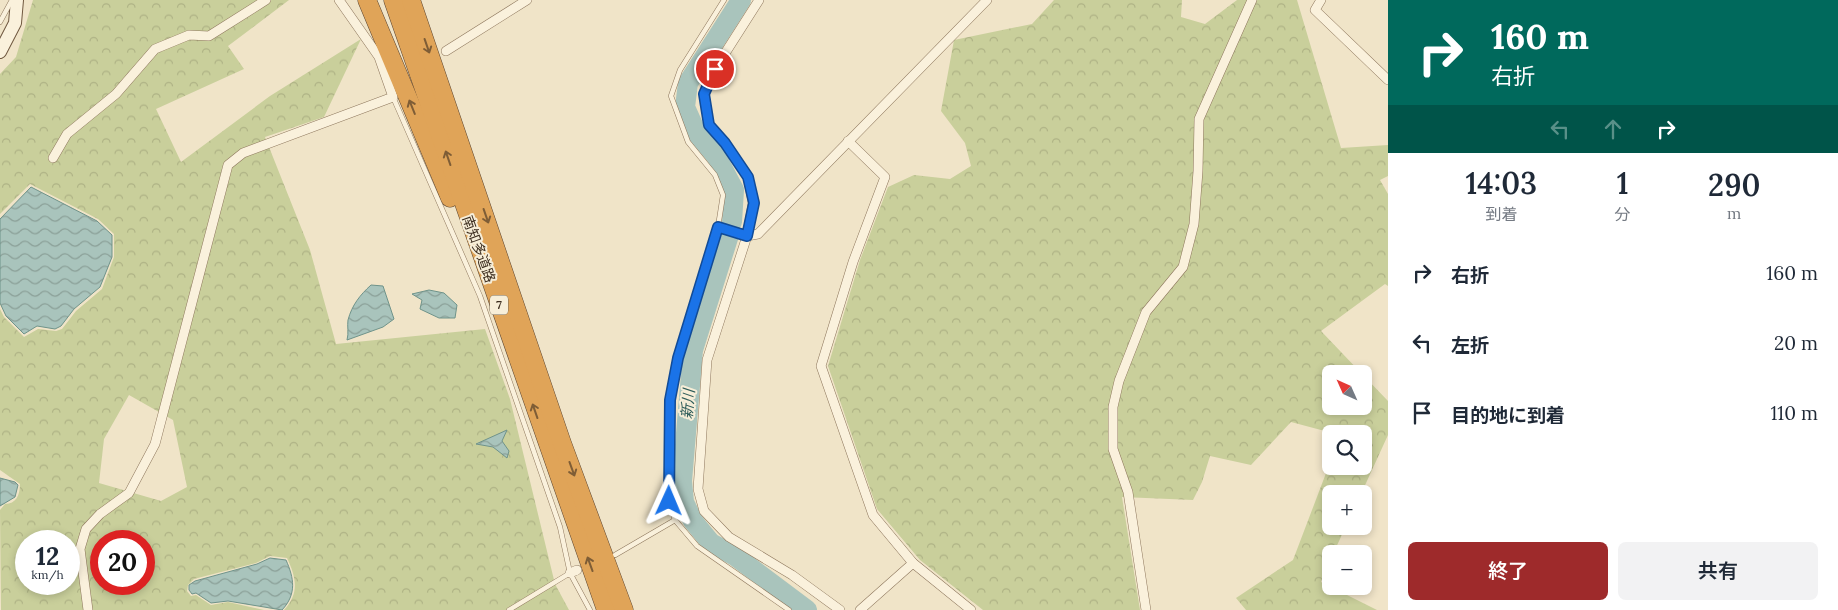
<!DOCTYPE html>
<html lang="ja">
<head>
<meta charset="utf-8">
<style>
  :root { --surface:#fff; --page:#f2f2f3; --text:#1f2937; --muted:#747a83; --accent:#9e2a2b }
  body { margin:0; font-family:Lora,"Noto Sans JP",serif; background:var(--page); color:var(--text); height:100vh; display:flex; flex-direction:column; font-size:19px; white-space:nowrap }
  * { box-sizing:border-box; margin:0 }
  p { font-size:16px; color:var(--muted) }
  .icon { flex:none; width:28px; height:28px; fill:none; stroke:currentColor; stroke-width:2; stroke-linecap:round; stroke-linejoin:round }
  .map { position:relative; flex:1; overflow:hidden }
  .side { display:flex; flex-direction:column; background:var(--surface); width:450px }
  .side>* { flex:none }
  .hud { background:#00695c; color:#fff; overflow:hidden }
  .needle { width:32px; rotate:315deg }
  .fabs { position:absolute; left:1322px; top:365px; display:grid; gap:10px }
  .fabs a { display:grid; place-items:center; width:50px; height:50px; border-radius:8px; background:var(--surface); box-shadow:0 2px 8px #0003; font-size:25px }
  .speed { position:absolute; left:15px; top:530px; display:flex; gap:10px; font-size:25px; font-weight:700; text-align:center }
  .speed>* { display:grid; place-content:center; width:65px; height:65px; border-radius:50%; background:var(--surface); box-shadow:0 2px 8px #0003; line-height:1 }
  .speed small { font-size:12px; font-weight:400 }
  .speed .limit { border:8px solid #d22; background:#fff; color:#111 }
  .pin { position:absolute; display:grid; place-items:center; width:42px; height:42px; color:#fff; margin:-21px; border:2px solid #fff; border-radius:50%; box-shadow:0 1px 5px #0007 }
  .me { position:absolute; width:55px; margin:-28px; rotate:1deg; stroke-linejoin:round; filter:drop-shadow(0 0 4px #0008) }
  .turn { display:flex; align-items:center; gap:18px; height:105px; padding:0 20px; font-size:22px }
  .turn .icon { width:65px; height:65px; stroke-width:2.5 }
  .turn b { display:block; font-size:35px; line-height:42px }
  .lanes { display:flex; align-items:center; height:48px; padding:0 20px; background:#0003; justify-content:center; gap:25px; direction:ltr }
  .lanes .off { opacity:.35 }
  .eta { display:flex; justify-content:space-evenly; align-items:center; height:85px; text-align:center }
  .eta b { font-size:30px; font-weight:600; line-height:35px }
  .button { display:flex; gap:10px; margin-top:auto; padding:10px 20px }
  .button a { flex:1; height:58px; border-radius:8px; background:var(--accent); color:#fff; font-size:20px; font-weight:600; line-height:58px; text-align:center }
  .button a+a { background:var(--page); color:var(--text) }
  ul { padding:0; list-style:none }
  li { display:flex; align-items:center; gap:15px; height:70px; padding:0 20px }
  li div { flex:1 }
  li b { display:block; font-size:19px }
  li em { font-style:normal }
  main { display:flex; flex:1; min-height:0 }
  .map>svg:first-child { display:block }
</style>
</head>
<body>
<main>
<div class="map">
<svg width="1388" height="610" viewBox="0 0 1388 610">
  <defs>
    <pattern id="forest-crowns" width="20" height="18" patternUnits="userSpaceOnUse" patternTransform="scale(1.25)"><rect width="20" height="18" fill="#c9cf9b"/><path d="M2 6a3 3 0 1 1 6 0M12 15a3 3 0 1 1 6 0" fill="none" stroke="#aeb285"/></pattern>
    <pattern id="water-waves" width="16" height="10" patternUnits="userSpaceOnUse" patternTransform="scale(1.25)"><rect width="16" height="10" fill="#a9c4bc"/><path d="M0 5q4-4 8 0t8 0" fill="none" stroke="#8ba098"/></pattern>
  </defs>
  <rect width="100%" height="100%" fill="#f0e4c8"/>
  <g fill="url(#forest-crowns)" fill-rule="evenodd">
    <path d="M33,0H289L228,46L244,69L156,109L181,162L270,96L361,39L324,117L265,137L310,250L336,344L485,329L510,399L555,584L569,610H284C300,593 296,577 287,558L270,556L256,563L194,579L188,585L187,591L191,596L196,595L211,605L228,602L264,610H1L0,510L5,504C16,504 20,495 20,484L0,470V309L4,317L24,337L38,329L56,331L62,329L76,311L102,289L114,257V234L98,219L30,184L0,214V74L16,57ZM129,395L173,420L187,487L161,501L99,483L104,439ZM26,541H69V584H26ZM101,541H144V584H101Z"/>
    <polygon points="1054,0 1182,0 1181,17 1205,24 1237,0 1297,0 1341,148 1388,145 1388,176 1380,180 1388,194 1388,286 1385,284 1321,331 1362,374 1331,374 1331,406 1364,406 1364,376 1388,401 1388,435 1361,494 1331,494 1331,526 1346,526 1333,554 1331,554 1321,582 1377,610 1246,610 1236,598 1293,560 1331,460 1331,466 1364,466 1364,434 1336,434 1291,422 1251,465 1210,456 1202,482 1193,500 1122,497 1140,610 983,610 920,560 877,509 828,366 860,260 888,187 914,175 950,179 971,166 965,143 941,111 954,40 1032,24"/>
  </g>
  <g fill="url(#water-waves)" stroke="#6f938a">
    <polygon points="31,187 97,221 112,235 112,257 100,287 74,309 61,326 55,329 37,326 24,334 6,316 0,303 0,219"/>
    <path d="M371,285L383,286L394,319L383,327L347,340C349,333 347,326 348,320C352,305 360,295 371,285Z"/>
    <polygon points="429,290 444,293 457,305 455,318 439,318 420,309 422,300 412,294"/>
    <polygon points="507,430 502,441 509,451 507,458 493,447 476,444"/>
    <polygon points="0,478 15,482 18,485 15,497 0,506"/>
    <path d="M270,558L286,560C294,578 297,594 282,610L228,601L211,603L196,593L192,594L189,590V585L195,581L257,564Z"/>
  </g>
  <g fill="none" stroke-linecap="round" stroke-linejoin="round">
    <g stroke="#a9c4bc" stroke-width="20">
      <polyline points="732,222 734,190 716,156 697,134 685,107 688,83 741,0"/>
      <polyline points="729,235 693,350 682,481 684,502 693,521 711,543 735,556 807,610"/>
    </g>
    <g stroke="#8d765c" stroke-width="5.5">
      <g id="lane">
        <polyline points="724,0 680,70 671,96 688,142 715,175 723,195 718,227 678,357 670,400 669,501 675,520 697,546 789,610"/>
        <polyline points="0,22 12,0"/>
        <polyline points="393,97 480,296 560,527 570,573 590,610"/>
        <polyline points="718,227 747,236"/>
        <polyline points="615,555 675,520"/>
        <polyline points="509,610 570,573"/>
      </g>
    </g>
    <g stroke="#8d765c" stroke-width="10">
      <g id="street">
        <polyline points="759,0 715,69 704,94 709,125 725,143 748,177 753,203 747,236 707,360 698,489 704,511 729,537 792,575 840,610"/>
        <polyline points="1321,0 1315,10 1388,80"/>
        <polyline points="446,51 527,0"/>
        <polyline points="848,141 885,177 853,262 821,366 873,515 913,563 971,610"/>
        <polyline points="53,158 67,134 116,94 155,49 189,35 209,36 266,0"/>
        <polyline points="747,236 758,234 987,0"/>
        <polyline points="570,573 577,570"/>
        <polyline points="88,610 80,549 86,529 100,514 129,493 155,444 228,165 243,153 393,97 379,57 339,0"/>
        <polyline points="860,610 913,563"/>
        <polyline points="1146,610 1128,492 1113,449 1113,407 1119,381 1146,312 1183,267 1194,224 1198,171 1199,119 1252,0"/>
      </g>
    </g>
    <g stroke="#6f573f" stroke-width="14">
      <polyline id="secondary" points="0,52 15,23 17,0"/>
    </g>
    <g stroke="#5b4430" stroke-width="19">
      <g id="highway">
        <polyline points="367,0 450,198"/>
        <polyline points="393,0 606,610"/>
        <polyline points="411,0 562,443 624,610"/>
      </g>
    </g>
    <use href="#lane" stroke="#faf1dc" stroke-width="4.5"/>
    <use href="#street" stroke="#faf1dc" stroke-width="9"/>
    <use href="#secondary" stroke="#faf1dc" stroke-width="12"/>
    <use href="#highway" stroke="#e0a458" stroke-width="18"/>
  </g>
  <defs><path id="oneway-shaft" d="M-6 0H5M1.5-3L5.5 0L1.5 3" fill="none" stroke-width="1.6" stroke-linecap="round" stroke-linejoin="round" transform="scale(1.25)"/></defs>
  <g stroke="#7e5d36">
    <use href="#oneway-shaft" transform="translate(427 46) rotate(71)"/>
    <use href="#oneway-shaft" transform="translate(412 107) rotate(-112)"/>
    <use href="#oneway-shaft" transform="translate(448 158) rotate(-109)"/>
    <use href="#oneway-shaft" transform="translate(486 216) rotate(71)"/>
    <use href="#oneway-shaft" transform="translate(535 411) rotate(-109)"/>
    <use href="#oneway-shaft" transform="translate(572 469) rotate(70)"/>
    <use href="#oneway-shaft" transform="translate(590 564) rotate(-110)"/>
  </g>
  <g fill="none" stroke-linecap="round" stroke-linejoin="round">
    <g stroke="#114b97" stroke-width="12">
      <polyline id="route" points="669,501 670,400 678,358 718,227 747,236 754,203 748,177 725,143 709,125 704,94 715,69"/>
    </g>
    <use href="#route" stroke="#1a73e8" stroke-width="9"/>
  </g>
  <g text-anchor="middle" stroke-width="4" stroke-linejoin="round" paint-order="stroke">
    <rect fill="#f7eed8" stroke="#756857" stroke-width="1" x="490" y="295.5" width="18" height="19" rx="4"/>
    <g font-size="12" font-weight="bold" fill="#3d2e20">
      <text x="499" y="309">7</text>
    </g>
    <g font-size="14" fill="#3d2e20" stroke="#f7eed8">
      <text transform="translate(479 249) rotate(70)" y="5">南知多道路</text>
    </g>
    <g font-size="15" font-style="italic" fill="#2f5d5a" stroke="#f7eed8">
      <text transform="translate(688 404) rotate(-85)" y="5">新川</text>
    </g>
  </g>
</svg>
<div class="fabs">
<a><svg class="needle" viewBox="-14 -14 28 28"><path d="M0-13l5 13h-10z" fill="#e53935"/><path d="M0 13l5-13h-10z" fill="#747a83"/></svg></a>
<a><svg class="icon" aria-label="search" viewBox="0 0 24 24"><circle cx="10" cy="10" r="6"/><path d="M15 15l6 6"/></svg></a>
<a>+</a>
<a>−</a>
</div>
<div class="speed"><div>12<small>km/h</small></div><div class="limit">20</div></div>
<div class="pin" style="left:715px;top:69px;background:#d93025"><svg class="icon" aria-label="arrive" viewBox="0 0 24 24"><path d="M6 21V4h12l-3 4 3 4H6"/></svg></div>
<svg class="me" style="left:669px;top:501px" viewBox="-20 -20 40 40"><path d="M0-17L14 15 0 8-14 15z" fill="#1a73e8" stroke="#fff" stroke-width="4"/></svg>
</div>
<section class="side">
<div class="hud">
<div class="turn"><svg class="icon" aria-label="right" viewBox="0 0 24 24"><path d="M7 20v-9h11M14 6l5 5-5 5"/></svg><div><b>160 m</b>右折</div></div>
<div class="lanes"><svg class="icon off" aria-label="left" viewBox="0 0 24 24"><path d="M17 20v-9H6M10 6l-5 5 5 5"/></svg><svg class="icon off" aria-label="ahead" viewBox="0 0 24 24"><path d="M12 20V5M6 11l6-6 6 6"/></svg><svg class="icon" aria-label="right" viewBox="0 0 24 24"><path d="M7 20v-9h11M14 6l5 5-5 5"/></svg></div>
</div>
<div class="eta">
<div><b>14:03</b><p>到着</p></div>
<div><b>1</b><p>分</p></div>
<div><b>290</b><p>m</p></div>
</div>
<ul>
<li><svg class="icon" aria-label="right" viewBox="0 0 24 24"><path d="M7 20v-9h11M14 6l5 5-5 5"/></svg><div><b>右折</b></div><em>160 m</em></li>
<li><svg class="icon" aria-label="left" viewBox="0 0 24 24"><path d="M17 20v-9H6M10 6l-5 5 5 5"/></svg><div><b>左折</b></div><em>20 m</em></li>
<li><svg class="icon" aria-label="arrive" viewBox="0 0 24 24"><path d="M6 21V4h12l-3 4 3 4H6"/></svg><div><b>目的地に到着</b></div><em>110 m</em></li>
</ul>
<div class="button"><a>終了</a><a>共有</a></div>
</section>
</main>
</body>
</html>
